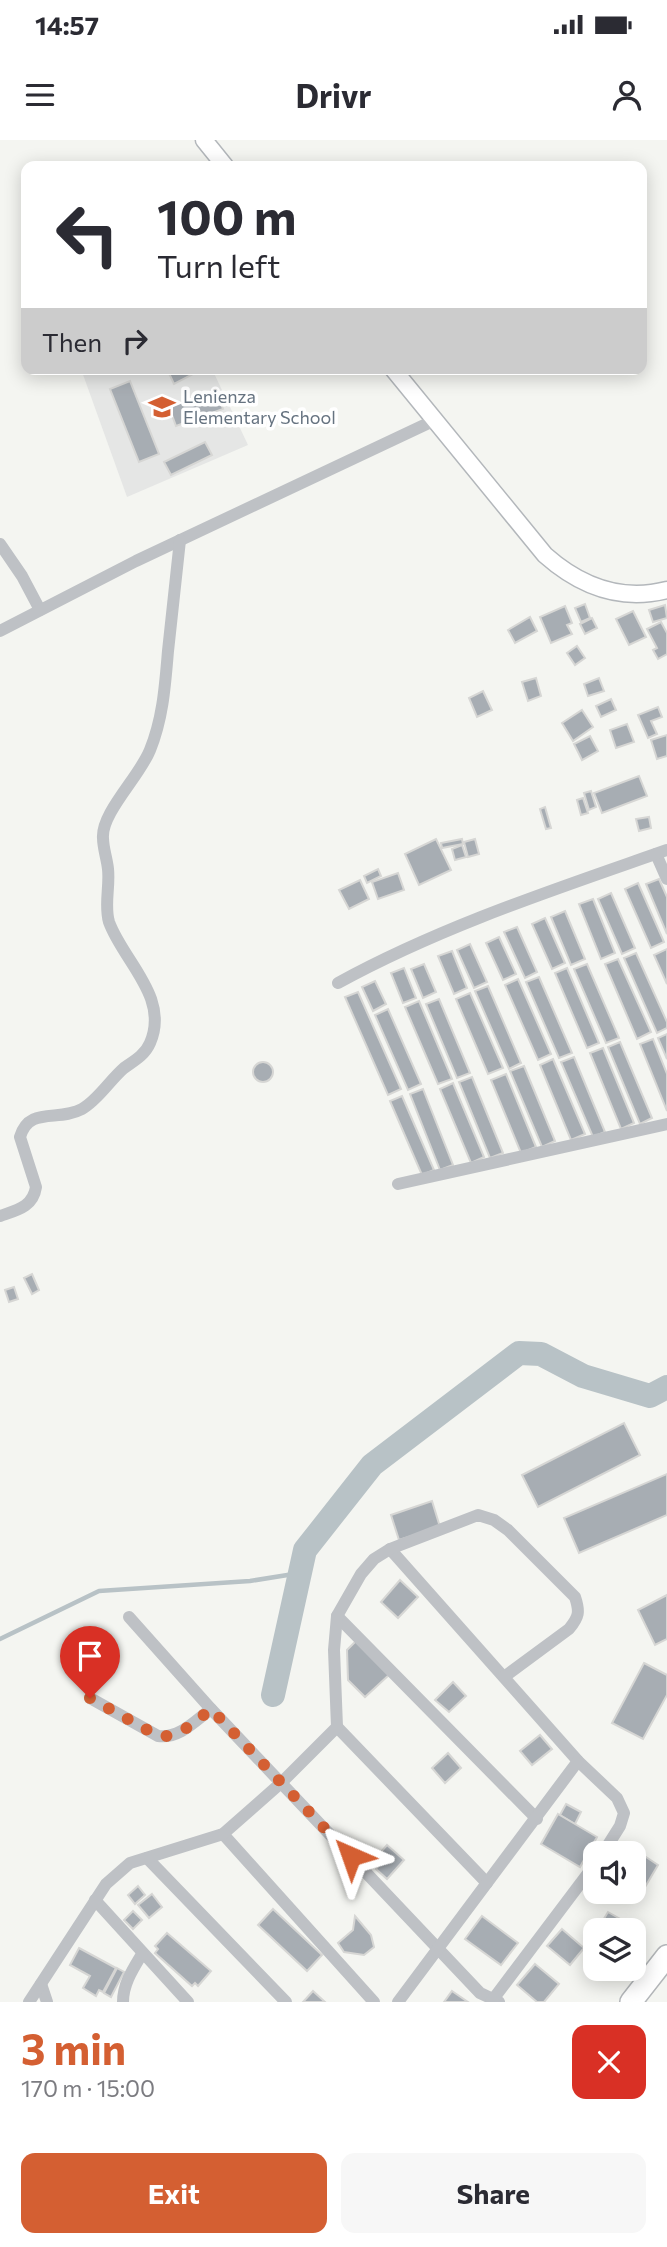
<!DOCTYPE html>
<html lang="en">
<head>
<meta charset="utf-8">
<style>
  :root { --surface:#fff; --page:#f7f7f7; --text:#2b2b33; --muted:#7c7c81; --accent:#d45f32 }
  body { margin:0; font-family:Commissioner,sans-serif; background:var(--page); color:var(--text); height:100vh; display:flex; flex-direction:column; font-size:26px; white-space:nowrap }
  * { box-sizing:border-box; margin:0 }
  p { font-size:23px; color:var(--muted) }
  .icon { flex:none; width:38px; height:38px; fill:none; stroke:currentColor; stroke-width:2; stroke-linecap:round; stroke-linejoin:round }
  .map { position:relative; height:1862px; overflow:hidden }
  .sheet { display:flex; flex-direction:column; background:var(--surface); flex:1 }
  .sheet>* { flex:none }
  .guide { position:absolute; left:21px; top:21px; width:626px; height:214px; border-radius:14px; box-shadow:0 4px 18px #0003; background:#fff; color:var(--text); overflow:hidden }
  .fabs { position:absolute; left:583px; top:1701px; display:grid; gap:14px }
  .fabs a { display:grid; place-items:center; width:63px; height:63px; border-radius:14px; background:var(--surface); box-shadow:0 4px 18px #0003; font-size:35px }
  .pin { position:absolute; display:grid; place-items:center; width:60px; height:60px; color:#fff; margin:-72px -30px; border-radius:50% 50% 50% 0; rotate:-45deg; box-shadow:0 0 7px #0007 }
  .pin .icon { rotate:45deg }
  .me { position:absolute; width:77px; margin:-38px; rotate:317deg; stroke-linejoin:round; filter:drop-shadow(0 0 5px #0008) }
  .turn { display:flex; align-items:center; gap:24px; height:147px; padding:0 21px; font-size:32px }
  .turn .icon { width:91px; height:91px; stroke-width:2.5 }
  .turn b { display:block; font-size:49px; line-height:60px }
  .then { display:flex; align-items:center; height:66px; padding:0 21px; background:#0003; gap:14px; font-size:26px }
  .round { display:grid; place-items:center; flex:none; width:74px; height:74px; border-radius:14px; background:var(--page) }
  .headline { display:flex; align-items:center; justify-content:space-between; height:119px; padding:0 21px }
  h1 { font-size:42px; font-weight:700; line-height:52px; color:var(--accent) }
  .button { display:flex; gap:14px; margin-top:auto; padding:14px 21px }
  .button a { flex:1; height:80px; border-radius:14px; background:var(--accent); color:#fff; font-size:28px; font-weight:700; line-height:80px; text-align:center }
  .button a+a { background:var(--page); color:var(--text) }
  .status { display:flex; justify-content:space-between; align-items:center; height:49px; padding:0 35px; background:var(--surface); direction:ltr }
  .status svg { height:19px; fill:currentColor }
  header { display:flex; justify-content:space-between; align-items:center; height:91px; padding:0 21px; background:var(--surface); font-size:32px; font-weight:700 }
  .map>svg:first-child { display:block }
</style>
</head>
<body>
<div class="status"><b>14:57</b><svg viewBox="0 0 49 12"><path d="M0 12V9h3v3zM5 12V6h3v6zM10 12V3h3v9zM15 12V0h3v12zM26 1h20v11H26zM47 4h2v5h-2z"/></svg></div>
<header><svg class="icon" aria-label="menu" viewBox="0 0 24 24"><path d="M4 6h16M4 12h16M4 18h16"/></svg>Drivr<svg class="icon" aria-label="person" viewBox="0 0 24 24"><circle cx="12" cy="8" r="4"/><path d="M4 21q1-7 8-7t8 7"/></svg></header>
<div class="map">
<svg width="667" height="1862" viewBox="0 0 667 1862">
  <rect width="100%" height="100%" fill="#f4f5f1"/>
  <polygon fill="#e5e6e5" points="81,229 212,229 248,305 127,357"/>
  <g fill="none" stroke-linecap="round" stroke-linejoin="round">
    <polyline stroke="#b8c2c6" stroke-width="4.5" points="0,1499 99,1451 250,1441 300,1433"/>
    <polyline stroke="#b8c2c6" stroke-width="24" points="273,1555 305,1410 372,1325 519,1213 541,1214 583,1236 650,1256 667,1247"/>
  </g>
  <g fill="#a7adb3" stroke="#d6d6d4" stroke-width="2">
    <polygon points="167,229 199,229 199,231 174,244"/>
    <polygon points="130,241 159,314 139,322 110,249"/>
    <polygon points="216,249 223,269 176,286 169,267"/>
    <polygon points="205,302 212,315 171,335 164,322"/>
    <polygon points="585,464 590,478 581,482 575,468"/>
    <polygon points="665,465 667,478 653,482 649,470"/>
    <polygon points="565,466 572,483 567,485 572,494 551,503 540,477"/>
    <polygon points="633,471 646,497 629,505 616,479"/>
    <polygon points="530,477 537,491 515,503 508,490"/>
    <polygon points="592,478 597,488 585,494 580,484"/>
    <polygon points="661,482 667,493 667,514 658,519 653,510 657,508 647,489"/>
    <polygon points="577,506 585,518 575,525 567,513"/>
    <polygon points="536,538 541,556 528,561 522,542"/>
    <polygon points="599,538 604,551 588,556 584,544"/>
    <polygon points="483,551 492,570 477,577 469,558"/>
    <polygon points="611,559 616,570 601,577 596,566"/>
    <polygon points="658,567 662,577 651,581 657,594 648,598 638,575"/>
    <polygon points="582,570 593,587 573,601 562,583"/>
    <polygon points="627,584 634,602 616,608 610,590"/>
    <polygon points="667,595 667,616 657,619 651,600"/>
    <polygon points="590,596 598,611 582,620 574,604"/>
    <polygon points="639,636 647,656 602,673 594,653"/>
    <polygon points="591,651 596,667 589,670 584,653"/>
    <polygon points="583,658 588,673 581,675 577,660"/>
    <polygon points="545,667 551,688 546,689 540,669"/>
    <polygon points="649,677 651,688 639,691 636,679"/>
    <polygon points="436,699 451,730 419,745 405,714"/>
    <polygon points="462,699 463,704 442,708 441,703"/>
    <polygon points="475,699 479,714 468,717 464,702"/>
    <polygon points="462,705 466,717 455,720 452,709"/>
    <polygon points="378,729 381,736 367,743 364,736"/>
    <polygon points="398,733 404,750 378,759 372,742"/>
    <polygon points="659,739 667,757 667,794 646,744"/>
    <polygon points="360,740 369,759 349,769 339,750"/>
    <polygon points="638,743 664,802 651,808 625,749"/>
    <polygon points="611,753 635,808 622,814 598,759"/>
    <polygon points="593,759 615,813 601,819 579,764"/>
    <polygon points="565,771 585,819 571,825 551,777"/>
    <polygon points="545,778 565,823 552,829 532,784"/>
    <polygon points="517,787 537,832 525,838 504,792"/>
    <polygon points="499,797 516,834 503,840 486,803"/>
    <polygon points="470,804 487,842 474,848 457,810"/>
    <polygon points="667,809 667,844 654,815"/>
    <polygon points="452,811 467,848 454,854 438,816"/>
    <polygon points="636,813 667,882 667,888 657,893 624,818"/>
    <polygon points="618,819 651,892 637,899 605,824"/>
    <polygon points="424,824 436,852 423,858 411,829"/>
    <polygon points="587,824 619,898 606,903 574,829"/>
    <polygon points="404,828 416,858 403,863 391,833"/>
    <polygon points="567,828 599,903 587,908 555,833"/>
    <polygon points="539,837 572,913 559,918 526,842"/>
    <polygon points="518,839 551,914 538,920 505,845"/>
    <polygon points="375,841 386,864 373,871 362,847"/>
    <polygon points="488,846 521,923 509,929 475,851"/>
    <polygon points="358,852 401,949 388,955 345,857"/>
    <polygon points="470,853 503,928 488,934 456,859"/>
    <polygon points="439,859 470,933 457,938 426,864"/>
    <polygon points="419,861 452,939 438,944 405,867"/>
    <polygon points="388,869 421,944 408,950 375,875"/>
    <polygon points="667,894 667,919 658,898"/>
    <polygon points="653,899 667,934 667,971 640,904"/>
    <polygon points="620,902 652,978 640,984 608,907"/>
    <polygon points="603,908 634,983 621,989 590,913"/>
    <polygon points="574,917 605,992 593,997 561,922"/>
    <polygon points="553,919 585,994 571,1000 540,925"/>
    <circle cx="263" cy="932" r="10"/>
    <polygon points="524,926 555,1001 542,1007 510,931"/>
    <polygon points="506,934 536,1007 521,1013 491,940"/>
    <polygon points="472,937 503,1013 490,1018 459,942"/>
    <polygon points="453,943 484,1017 471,1023 440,949"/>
    <polygon points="423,949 453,1025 440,1030 410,954"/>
    <polygon points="402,956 434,1030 422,1035 390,961"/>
    <polygon points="32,1134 39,1150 32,1154 24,1138"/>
    <polygon points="14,1147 18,1159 9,1162 5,1150"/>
    <polygon points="624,1283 640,1315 538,1367 522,1335"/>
    <polygon points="667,1334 667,1375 579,1413 564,1378"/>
    <polygon points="432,1361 440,1387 399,1400 391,1375"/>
    <polygon points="400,1440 418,1457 398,1478 381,1462"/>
    <polygon points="667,1455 667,1499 655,1505 638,1470"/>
    <polygon points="356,1501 390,1534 365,1557 348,1540 347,1510"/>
    <polygon points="644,1523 667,1535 667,1555 643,1599 612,1583"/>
    <polygon points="453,1542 466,1556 449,1572 435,1560"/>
    <polygon points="540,1595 552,1609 532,1625 520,1611"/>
    <polygon points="448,1613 461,1628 445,1643 432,1628"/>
    <polygon points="566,1664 581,1672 575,1684 560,1675"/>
    <polygon points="558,1674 597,1697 580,1727 541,1704"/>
    <polygon points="625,1703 658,1725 645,1747 634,1740 634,1713 618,1713"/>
    <polygon points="387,1705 404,1720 387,1739 376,1729 379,1725 374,1720"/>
    <polygon points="138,1746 145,1755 135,1764 128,1755"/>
    <polygon points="152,1754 162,1767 149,1778 138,1765"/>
    <polygon points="273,1769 322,1815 307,1831 258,1785"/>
    <polygon points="133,1771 142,1780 133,1789 124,1780"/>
    <polygon points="608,1772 636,1788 634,1793 634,1790 597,1790"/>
    <polygon points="355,1776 371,1795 374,1807 364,1815 344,1812 338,1803 353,1790"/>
    <polygon points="482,1776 518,1803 501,1825 465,1799"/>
    <polygon points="562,1789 584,1808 570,1825 547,1806"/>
    <polygon points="167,1793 211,1831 198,1846 195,1843 192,1846 155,1813 158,1809 155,1806"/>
    <polygon points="79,1808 116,1828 103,1852 99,1850 96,1856 83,1848 90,1836 70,1825"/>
    <polygon points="535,1824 559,1844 544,1862 537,1862 517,1845"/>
    <polygon points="117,1828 124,1832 111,1857 104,1853"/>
    <polygon points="313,1851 325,1862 303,1862"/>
    <polygon points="452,1851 468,1862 444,1862"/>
  </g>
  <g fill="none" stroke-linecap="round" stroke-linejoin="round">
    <g stroke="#b3b7bb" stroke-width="19">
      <g id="secondary">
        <polyline points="204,0 225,26"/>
        <path d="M393,229L545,415C580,446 620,462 667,450"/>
      </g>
    </g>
    <g stroke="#b3b6b9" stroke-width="24">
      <polyline id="highway" points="631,1862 667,1816"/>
    </g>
    <g stroke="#bec1c5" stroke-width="12">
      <polyline points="0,404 22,436 40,470"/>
      <polyline points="0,491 136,421 435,280"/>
      <polyline points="656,714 667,739"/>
      <path d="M338,843C442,786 556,749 667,710"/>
      <polyline points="398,1044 667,984"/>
      <path d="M0,1076C17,1070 33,1067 36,1047L20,997C29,966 58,982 82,969C98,960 110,940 124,928C134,921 145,915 150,903C170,857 123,821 109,782C104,765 110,747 108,729C107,719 103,708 103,698C101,673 140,636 150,610C163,578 165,546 168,511C172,474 176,437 180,400"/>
      <polyline points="390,1409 578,1621 617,1658 624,1673 620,1686 603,1713"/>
      <polyline points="337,1476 537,1679"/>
      <polyline points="129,1477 211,1569 480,1853 499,1862"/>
      <path d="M90,1558L158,1596C179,1599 195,1581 211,1569"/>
      <polyline points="337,1587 487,1743"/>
      <polyline points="223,1694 374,1862"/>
      <polyline points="147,1718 286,1862"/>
      <polyline points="95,1760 188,1862"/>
      <polyline points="41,1844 47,1862"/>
      <path d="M29,1862L106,1744L130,1723L223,1694L282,1642L337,1587L334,1510L337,1476L361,1434L374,1419L390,1409L478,1375L494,1380L508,1390L575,1457C580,1472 579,1477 569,1489L504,1537"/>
      <path d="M123,1862C123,1844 133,1829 142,1814"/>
      <polyline points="398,1862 578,1621"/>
      <polyline points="491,1862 595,1724"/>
    </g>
    <use href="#secondary" stroke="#fff" stroke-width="16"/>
    <use href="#highway" stroke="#fff" stroke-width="21"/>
  </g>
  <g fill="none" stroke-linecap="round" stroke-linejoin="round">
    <path stroke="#d45f32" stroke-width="12" stroke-dasharray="0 21.6" d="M90,1558L158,1596C179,1599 195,1581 211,1569L351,1716"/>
  </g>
  <defs>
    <g id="school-bare" transform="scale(2.1)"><path d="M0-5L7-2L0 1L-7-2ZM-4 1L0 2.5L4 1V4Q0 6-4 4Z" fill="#d45f32" stroke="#fff" stroke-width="2.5" paint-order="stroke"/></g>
  </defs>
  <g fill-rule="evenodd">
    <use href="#school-bare" x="162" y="267"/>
  </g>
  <g text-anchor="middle" stroke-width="7" stroke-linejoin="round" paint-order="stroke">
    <g font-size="18" fill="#667380" stroke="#fff" text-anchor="start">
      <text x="183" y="263">Lenienza<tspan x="183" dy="21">Elementary School</tspan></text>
    </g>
  </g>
</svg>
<div class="fabs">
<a><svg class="icon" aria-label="sound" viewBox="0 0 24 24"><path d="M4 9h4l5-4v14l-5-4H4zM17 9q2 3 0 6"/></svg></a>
<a><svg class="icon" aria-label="layers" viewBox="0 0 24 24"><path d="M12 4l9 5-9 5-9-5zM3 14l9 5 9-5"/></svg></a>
</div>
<div class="pin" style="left:90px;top:1558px;background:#d93025"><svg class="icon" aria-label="arrive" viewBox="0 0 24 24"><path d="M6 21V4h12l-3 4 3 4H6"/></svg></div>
<svg class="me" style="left:351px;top:1716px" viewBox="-20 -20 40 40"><path d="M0-17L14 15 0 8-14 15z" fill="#d45f32" stroke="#fff" stroke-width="4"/></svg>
<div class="guide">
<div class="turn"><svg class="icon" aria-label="left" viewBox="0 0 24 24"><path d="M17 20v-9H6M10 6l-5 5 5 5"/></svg><div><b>100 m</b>Turn left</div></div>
<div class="then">Then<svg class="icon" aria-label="right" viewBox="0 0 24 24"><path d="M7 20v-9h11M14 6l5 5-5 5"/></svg></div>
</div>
</div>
<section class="sheet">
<div class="headline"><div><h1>3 min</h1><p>170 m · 15:00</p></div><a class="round" style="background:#d93025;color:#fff"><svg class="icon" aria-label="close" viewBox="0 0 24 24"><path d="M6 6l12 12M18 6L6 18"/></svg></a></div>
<div class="button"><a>Exit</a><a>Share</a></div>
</section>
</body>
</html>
